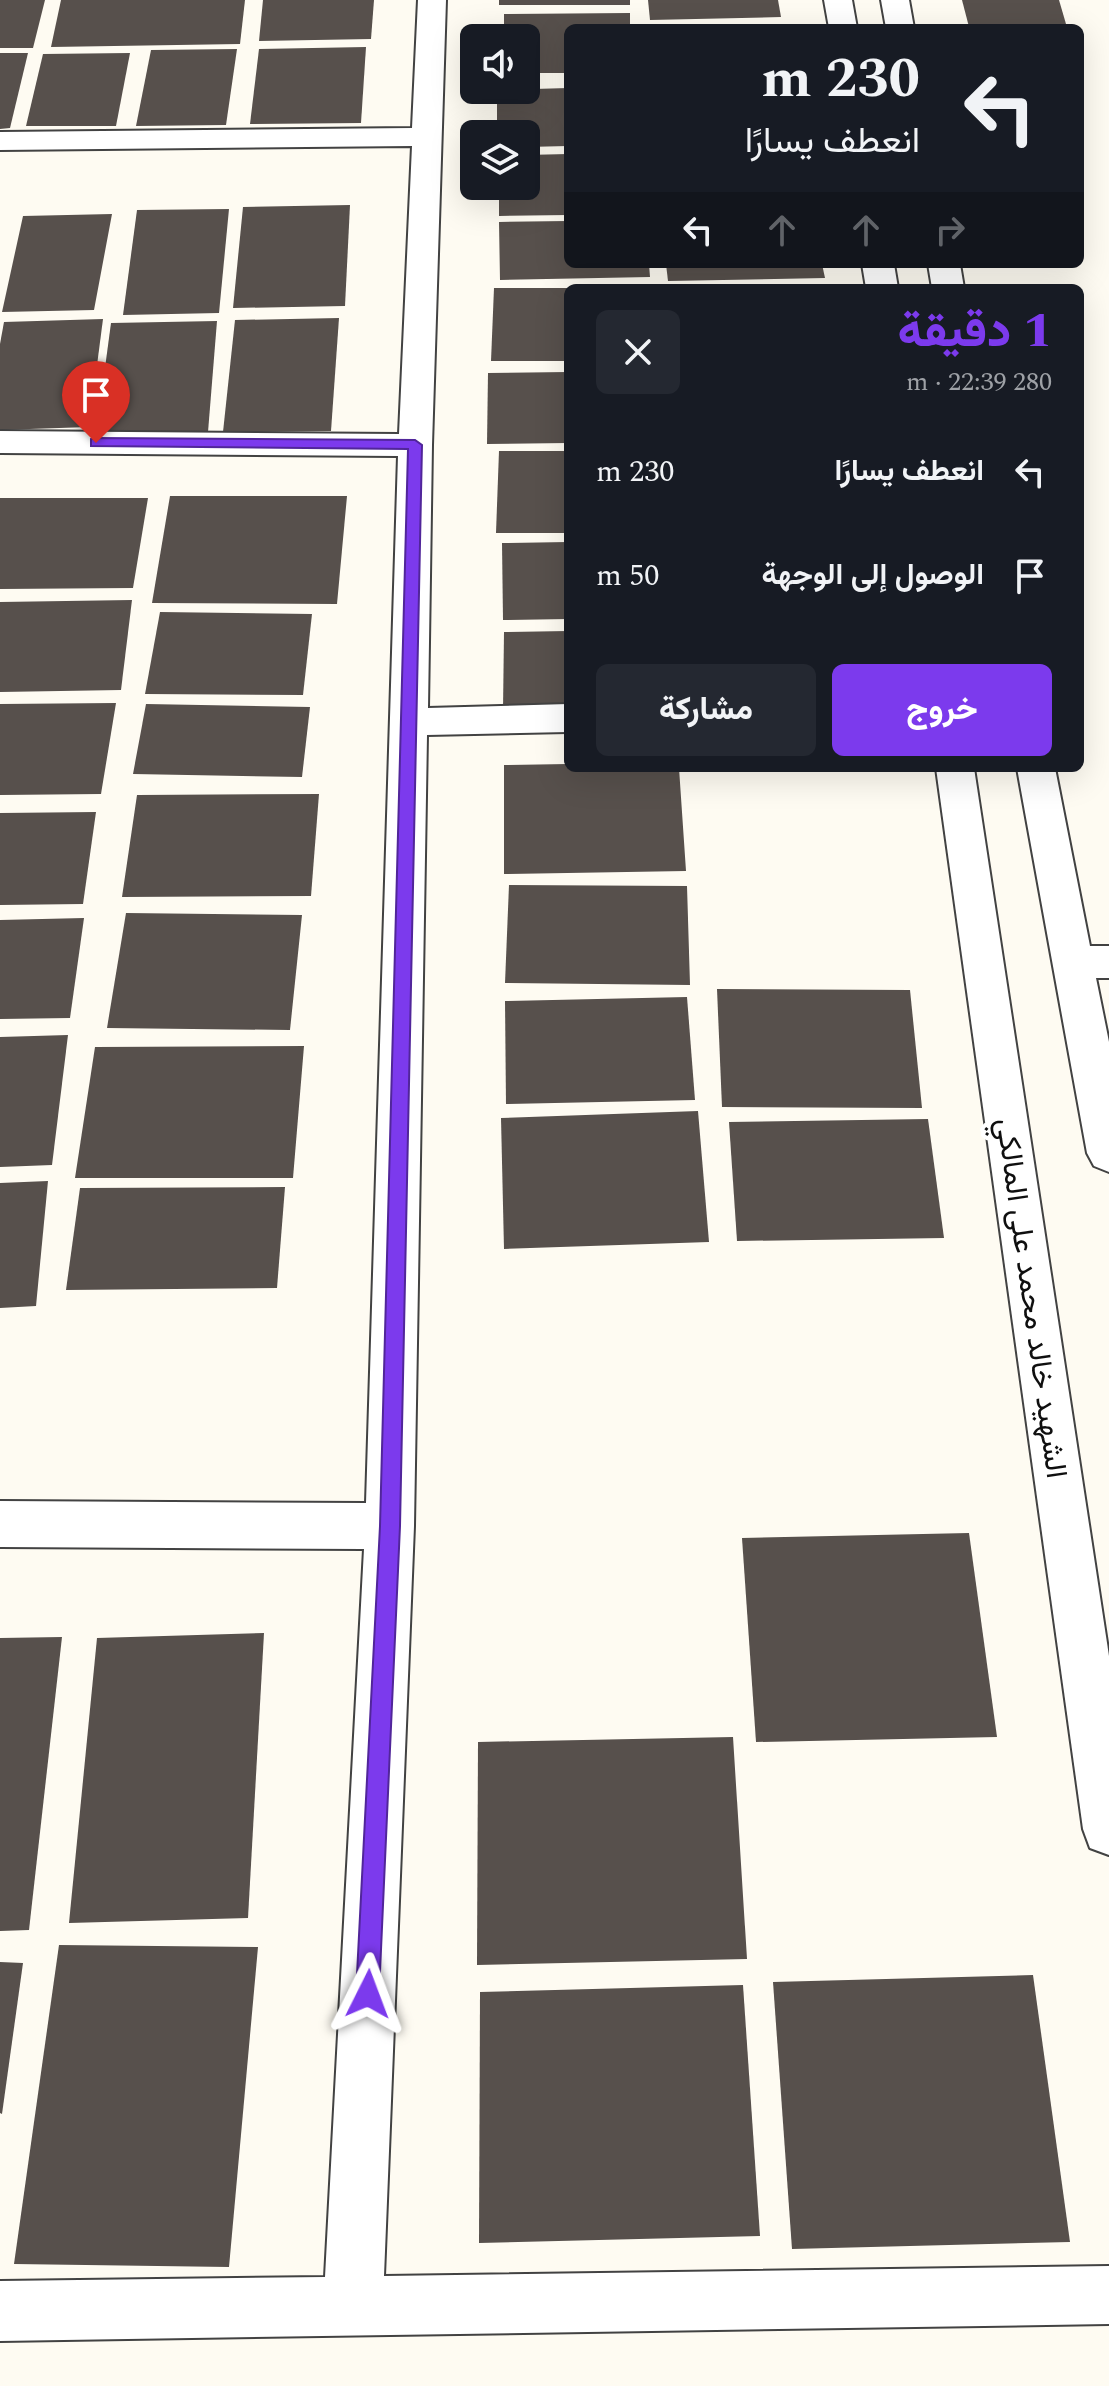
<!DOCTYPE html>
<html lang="ar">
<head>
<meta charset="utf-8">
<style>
  :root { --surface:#171b24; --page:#242831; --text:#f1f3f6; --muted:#9ea1a6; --accent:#7c3aed }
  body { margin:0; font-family:Spectral,Vazirmatn,serif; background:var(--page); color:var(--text); direction:rtl; height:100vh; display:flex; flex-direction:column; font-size:30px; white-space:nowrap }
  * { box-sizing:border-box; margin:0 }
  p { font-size:26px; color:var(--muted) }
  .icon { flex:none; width:44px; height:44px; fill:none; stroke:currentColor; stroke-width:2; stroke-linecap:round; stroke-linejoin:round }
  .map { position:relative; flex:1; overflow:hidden; direction:ltr }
  .panel { position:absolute; left:564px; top:284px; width:520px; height:488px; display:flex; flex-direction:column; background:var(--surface); border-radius:12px; box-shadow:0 8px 32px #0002; direction:rtl }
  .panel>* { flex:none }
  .hud { position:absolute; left:564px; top:24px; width:520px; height:244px; border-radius:12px; box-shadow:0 8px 32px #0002; direction:rtl; background:#171b24; color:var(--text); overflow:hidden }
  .tools { position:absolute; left:460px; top:24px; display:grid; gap:16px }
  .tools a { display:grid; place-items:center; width:80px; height:80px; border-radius:12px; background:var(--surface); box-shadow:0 8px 32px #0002; font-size:40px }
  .pin { position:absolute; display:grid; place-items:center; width:68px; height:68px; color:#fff; margin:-82px -34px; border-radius:50% 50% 50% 0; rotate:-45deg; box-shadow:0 0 8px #0007 }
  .pin .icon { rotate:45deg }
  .me { position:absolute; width:88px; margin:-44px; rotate:3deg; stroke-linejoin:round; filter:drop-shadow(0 0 6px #0008) }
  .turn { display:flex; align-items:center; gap:28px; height:168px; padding:0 32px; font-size:36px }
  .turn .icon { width:104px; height:104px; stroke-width:2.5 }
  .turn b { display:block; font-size:56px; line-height:68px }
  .lanes { display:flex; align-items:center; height:76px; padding:0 32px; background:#0003; justify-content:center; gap:40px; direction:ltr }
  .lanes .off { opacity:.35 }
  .round { display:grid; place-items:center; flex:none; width:84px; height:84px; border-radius:12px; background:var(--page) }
  .headline { display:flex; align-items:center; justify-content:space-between; height:136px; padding:0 32px }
  h1 { font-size:48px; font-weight:800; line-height:60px; color:var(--accent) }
  .primary-button { display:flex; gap:16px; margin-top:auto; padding:16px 32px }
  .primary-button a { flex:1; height:92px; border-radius:12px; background:var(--accent); color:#fff; font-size:32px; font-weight:800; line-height:92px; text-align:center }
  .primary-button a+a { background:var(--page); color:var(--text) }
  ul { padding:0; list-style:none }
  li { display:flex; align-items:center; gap:24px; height:104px; padding:0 32px }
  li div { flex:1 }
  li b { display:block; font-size:30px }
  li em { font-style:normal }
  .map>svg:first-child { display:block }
</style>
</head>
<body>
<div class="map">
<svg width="1109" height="2386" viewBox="0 0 1109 2386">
  <rect width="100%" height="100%" fill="#fefbf2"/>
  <g fill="#57504c">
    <polygon points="0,0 45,0 33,48 0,48"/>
    <polygon points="61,0 245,0 240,44 51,47"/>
    <polygon points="263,0 374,0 371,39 259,41"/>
    <rect x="499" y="0" width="131" height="5"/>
    <polygon points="648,0 778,0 781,17 650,20"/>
    <polygon points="962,0 1059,0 1066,24 969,27"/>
    <polygon points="630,13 630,28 568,28 568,73 526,73 526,38 504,38 504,14"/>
    <polygon points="366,47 361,123 250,124 259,49"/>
    <polygon points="237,49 226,125 136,126 151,50"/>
    <polygon points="0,53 28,53 10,128 0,129"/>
    <polygon points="130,53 116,126 26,126 43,54"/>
    <polygon points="568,88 568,146 526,147 526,134 497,134 497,90"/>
    <polygon points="568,154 568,215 499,216 499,186 526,186 526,155"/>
    <polygon points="350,205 345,306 233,308 243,207"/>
    <polygon points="229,209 219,313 123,315 137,210"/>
    <polygon points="112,214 94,310 2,312 23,216"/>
    <polygon points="568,221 568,264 649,264 650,277 500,280 499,222"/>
    <polygon points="666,264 822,264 825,278 668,281"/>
    <polygon points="494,288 568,288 568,361 491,361"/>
    <polygon points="339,318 331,431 223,432 235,320"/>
    <polygon points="103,319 89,427 0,430 0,344 4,322"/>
    <polygon points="217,321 208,432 96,435 111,323"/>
    <polygon points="568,372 568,443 487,444 488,373"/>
    <polygon points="499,451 568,451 568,533 496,533"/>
    <polygon points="170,496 347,496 337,604 152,603"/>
    <polygon points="0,498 148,498 133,588 0,589"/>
    <polygon points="568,542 568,619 503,620 502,543"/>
    <polygon points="132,600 121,690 0,692 0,602"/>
    <polygon points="160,612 312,614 303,695 145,694"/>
    <polygon points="568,631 568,710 503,710 504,632"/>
    <polygon points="116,703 101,794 0,795 0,704"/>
    <polygon points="146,704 310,707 302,777 133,774"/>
    <polygon points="568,764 568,768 679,768 686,871 504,874 504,765"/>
    <polygon points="319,794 311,896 122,897 137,795"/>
    <polygon points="96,812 83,904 0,905 0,813"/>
    <polygon points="509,885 687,886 690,985 505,983"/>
    <polygon points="126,913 302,915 290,1030 107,1028"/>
    <polygon points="84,918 70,1018 0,1019 0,920"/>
    <polygon points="717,989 910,990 922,1108 722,1107"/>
    <polygon points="687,997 695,1100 506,1104 505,1001"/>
    <polygon points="68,1035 52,1165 0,1167 0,1037"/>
    <polygon points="304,1046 293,1178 75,1178 95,1047"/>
    <polygon points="698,1111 709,1242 504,1249 501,1118"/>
    <polygon points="928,1119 944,1238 737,1241 729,1122"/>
    <polygon points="48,1181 36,1306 0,1308 0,1183"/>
    <polygon points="285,1187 277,1288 66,1290 80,1188"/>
    <polygon points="969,1533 997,1737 756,1742 742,1538"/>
    <polygon points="264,1633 248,1918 69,1923 97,1638"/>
    <polygon points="62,1637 29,1930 0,1931 0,1638"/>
    <polygon points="733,1737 747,1959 477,1965 478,1742"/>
    <polygon points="59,1945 258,1947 229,2267 14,2264"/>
    <polygon points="0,1962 23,1963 2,2114 0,2113"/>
    <polygon points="1033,1975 1070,2242 792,2249 773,1982"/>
    <polygon points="743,1985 760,2236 479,2243 480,1992"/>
  </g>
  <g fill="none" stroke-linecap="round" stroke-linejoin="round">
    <g stroke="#424242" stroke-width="4">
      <g id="minor">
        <polygon points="418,0 446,0 432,445 428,708 568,704 568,732 427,735 414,1526 384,2276 1109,2266 1109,2324 0,2341 0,2281 325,2277 364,1549 0,1547 0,1501 366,1503 398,456 0,453 0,431 399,434 412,146 0,150 0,132 412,128"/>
        <polygon points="824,0 852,0 857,28 829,28"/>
        <polygon points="881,0 909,0 914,28 886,28"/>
        <polygon points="862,264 894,264 898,288 866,288"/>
        <polygon points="928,264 960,264 964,288 932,288"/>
        <polygon points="936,768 974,768 1109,1656 1109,1855 1090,1848 1083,1829"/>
        <polygon points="1017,768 1055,768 1090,946 1109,946 1109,978 1096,978 1109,1042 1109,1172 1094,1166 1087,1153"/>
      </g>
    </g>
    <use href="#minor" fill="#fff" fill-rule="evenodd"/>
  </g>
  <polygon fill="#7c3aed" stroke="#51269a" stroke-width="2" points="96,438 415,440 422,445 400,1526 379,1994 376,2002 368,2006 360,2002 356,1994 380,1526 408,449 91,446 91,439"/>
  <g text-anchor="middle" stroke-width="8" stroke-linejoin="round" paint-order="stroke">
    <g font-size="30" fill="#0f0f0f" stroke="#fff">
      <text transform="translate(1032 1298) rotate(82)" y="10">الشهيد خالد محمد على المالكي</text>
    </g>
  </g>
</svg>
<div class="tools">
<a><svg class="icon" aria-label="sound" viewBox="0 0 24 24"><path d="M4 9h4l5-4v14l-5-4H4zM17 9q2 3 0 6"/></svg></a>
<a><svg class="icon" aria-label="layers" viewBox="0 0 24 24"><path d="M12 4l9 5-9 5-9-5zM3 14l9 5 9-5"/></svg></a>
</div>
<div class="pin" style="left:96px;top:443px;background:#d93025"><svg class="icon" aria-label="arrive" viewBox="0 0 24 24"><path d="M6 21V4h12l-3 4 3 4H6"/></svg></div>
<svg class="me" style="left:368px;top:1994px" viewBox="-20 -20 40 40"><path d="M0-17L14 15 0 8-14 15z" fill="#7c3aed" stroke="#fff" stroke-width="4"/></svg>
<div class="hud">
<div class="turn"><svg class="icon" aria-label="left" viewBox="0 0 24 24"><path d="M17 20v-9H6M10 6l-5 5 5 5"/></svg><div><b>230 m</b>انعطف يسارًا</div></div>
<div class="lanes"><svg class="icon" aria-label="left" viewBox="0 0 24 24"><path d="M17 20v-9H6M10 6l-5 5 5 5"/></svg><svg class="icon off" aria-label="ahead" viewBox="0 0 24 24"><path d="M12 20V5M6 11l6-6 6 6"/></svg><svg class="icon off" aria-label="ahead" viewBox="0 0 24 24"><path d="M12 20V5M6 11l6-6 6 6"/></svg><svg class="icon off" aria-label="right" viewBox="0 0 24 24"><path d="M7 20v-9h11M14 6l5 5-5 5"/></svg></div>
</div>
<section class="panel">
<div class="headline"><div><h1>1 دقيقة</h1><p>280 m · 22:39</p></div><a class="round"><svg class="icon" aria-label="close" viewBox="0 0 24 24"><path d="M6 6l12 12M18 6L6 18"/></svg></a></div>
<ul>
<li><svg class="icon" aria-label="left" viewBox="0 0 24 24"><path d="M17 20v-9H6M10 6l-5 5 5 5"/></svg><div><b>انعطف يسارًا</b></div><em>230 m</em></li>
<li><svg class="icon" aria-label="arrive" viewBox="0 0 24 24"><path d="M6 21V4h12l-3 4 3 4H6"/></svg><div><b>الوصول إلى الوجهة</b></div><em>50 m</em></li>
</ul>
<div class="primary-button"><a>خروج</a><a>مشاركة</a></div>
</section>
</div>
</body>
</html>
